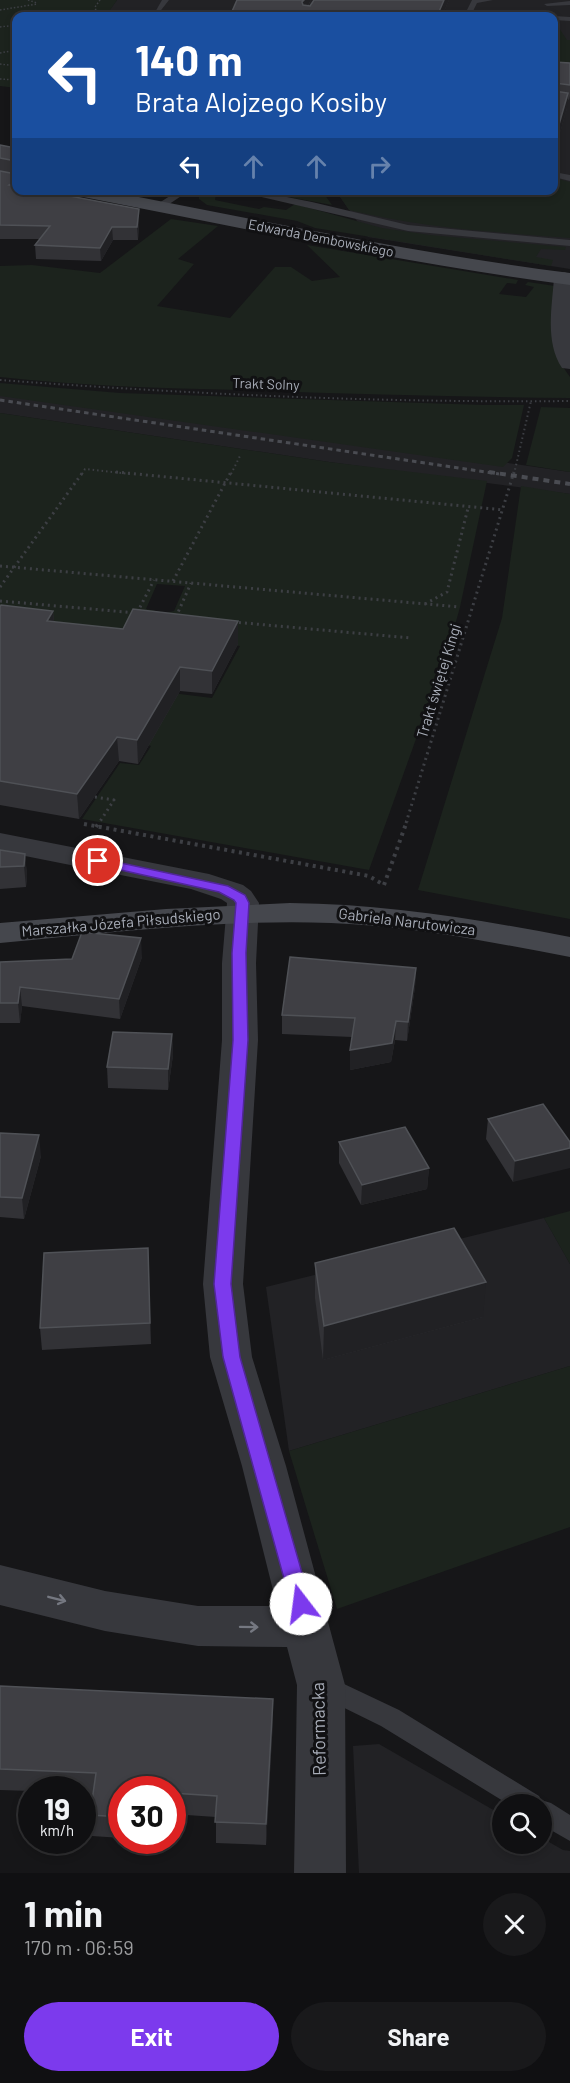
<!DOCTYPE html>
<html lang="en">
<head>
<meta charset="utf-8">
<style>
  :root { --surface:#101012; --page:#19191b; --text:#f1f3f6; --muted:#9c9d9f; --line:#303032; --accent:#7c3aed }
  body { margin:0; font-family:Barlow,sans-serif; background:var(--page); color:var(--text); height:100vh; display:flex; flex-direction:column; font-size:22px; white-space:nowrap }
  * { box-sizing:border-box; margin:0 }
  p { font-size:20px; color:var(--muted) }
  .icon { flex:none; width:33px; height:33px; fill:none; stroke:currentColor; stroke-width:2; stroke-linecap:round; stroke-linejoin:round }
  .map { position:relative; height:1873px; overflow:hidden }
  .sheet { display:flex; flex-direction:column; background:var(--surface); flex:1 }
  .sheet>* { flex:none }
  .top-card { position:absolute; left:12px; top:12px; width:546px; height:183px; border-radius:12px; box-shadow:0 3px 9px #0003,0 0 0 2px var(--line); background:#1a4fa0; color:#fff; overflow:hidden }
  .controls { position:absolute; left:492px; top:1794px; display:grid; gap:12px }
  .controls a { display:grid; place-items:center; width:60px; height:60px; border-radius:50%; background:var(--surface); box-shadow:0 3px 9px #0003,0 0 0 2px var(--line); font-size:30px }
  .speed { position:absolute; left:18px; top:1776px; display:flex; gap:12px; font-size:30px; font-weight:700; text-align:center }
  .speed>* { display:grid; place-content:center; width:78px; height:78px; border-radius:50%; background:var(--surface); box-shadow:0 3px 9px #0003,0 0 0 2px var(--line); line-height:1 }
  .speed small { font-size:15px; font-weight:400 }
  .speed .limit { border:9px solid #d22; background:#fff; color:#111 }
  .pin { position:absolute; display:grid; place-items:center; width:51px; height:51px; color:#fff; margin:-26px; border:3px solid #fff; border-radius:50%; box-shadow:0 2px 6px #0007 }
  .me { position:absolute; width:66px; margin:-33px; rotate:345deg; stroke-linejoin:round; filter:drop-shadow(0 0 4px #0008) }
  .turn { display:flex; align-items:center; gap:21px; height:126px; padding:0 24px; font-size:27px }
  .turn .icon { width:78px; height:78px; stroke-width:2.5 }
  .turn b { display:block; font-size:42px; line-height:51px }
  .lanes { display:flex; align-items:center; height:57px; padding:0 24px; background:#0003; justify-content:center; gap:30px; direction:ltr }
  .lanes .off { opacity:.35 }
  .round { display:grid; place-items:center; flex:none; width:63px; height:63px; border-radius:32px; background:var(--page) }
  .headline { display:flex; align-items:center; justify-content:space-between; height:102px; padding:0 24px }
  h1 { font-size:36px; font-weight:700; line-height:45px }
  .cta { display:flex; gap:12px; margin-top:auto; padding:12px 24px }
  .cta a { flex:1; height:69px; border-radius:36px; background:var(--accent); color:#fff; font-size:24px; font-weight:700; line-height:69px; text-align:center }
  .cta a+a { background:var(--page); color:var(--text) }
  .map>svg:first-child { display:block }
</style>
</head>
<body>
<div class="map">
<svg width="570" height="1873" viewBox="0 0 570 1873">
  <rect width="100%" height="100%" fill="#161618"/>
  <g fill="#222225">
    <polygon points="117,0 570,0 570,269 368,237 336,191 554,190 554,16 105,16"/>
    <polygon points="0,389 570,472 570,494 329,462 0,413"/>
    <polygon points="544,1218 570,1264 570,1366 289,1451 266,1287"/>
    <polygon points="379,1744 502,1815 502,1844 542,1844 542,1838 563,1850 570,1851 570,1873 359,1873 353,1746"/>
  </g>
  <g fill="#1c231d" fill-rule="evenodd">
    <polygon points="0,0 117,0 106,16 112,16 16,16 16,88 0,86"/>
    <polygon points="554,25 557,25 567,40 570,40 570,73 554,72"/>
    <path d="M554,178L570,182V238C495,232 422,228 349,210L336,191L554,190Z"/>
    <polygon points="289,191 322,191 332,205 283,196"/>
    <polygon points="213,192 216,194 215,200 259,209 264,207 286,210 295,204 382,228 430,235 566,247 565,250 541,249 536,257 553,260 551,266 315,228 297,221 207,205 199,199 199,195"/>
    <path d="M171,219L218,226L178,259L194,264L157,306L230,318L275,267H291L312,281L340,277L307,245L518,280L516,284L507,283L499,294L526,297L534,287L525,285L528,282L555,286L563,367L570,377V398C460,397 351,394 241,390C161,388 80,386 0,377V266L32,265L100,273Z"/>
    <polygon points="0,383 120,393 484,405 524,405 512,458 503,467 0,396"/>
    <polygon points="541,407 570,408 570,472 526,465"/>
    <path d="M0,413L329,462L487,481L460,607L449,647L369,870L82,819L120,763L139,765L151,746L134,742L164,692L212,698L240,646L183,638L0,626ZM157,584L185,586L174,611L166,613L146,609Z"/>
    <polygon points="521,486 570,494 570,919 418,890 502,618"/>
    <polygon points="570,1211 570,1264 544,1218"/>
    <polygon points="570,1366 570,1527 337,1609 289,1451"/>
  </g>
  <g fill="none" stroke-linecap="round" stroke-linejoin="round">
    <g stroke="#3d3f44" stroke-width="1.5" stroke-dasharray="1.5 2" stroke-linecap="butt">
      <polyline points="28,0 37,3"/>
      <polyline points="0,10 37,4"/>
      <polyline points="97,15 135,16"/>
      <polyline points="88,16 97,15 95,7 100,0"/>
      <polyline points="0,27 16,25"/>
      <polyline points="0,53 16,50"/>
      <polyline points="0,64 16,66"/>
      <polyline points="0,79 16,80"/>
    </g>
    <g stroke="#3d3f44" stroke-width="2" stroke-dasharray="1.5 3" stroke-linecap="butt">
      <path d="M0,380C189,394 380,403 570,401"/>
      <polyline points="82,474 85,469 131,474"/>
      <polyline points="231,474 240,456"/>
      <polyline points="514,474 531,401"/>
    </g>
    <g stroke="#3d3f44" stroke-width="3" stroke-dasharray="2 4" stroke-linecap="butt">
      <polyline points="116,472 504,510"/>
      <polyline points="0,566 460,607"/>
      <polyline points="173,581 231,472"/>
      <polyline points="0,587 83,472"/>
      <polyline points="0,601 137,613 154,580"/>
      <polyline points="425,604 447,592 468,508"/>
      <polyline points="176,617 191,583"/>
      <polyline points="233,622 411,638"/>
      <polyline points="89,796 114,800 99,823"/>
      <polyline points="406,823 514,472"/>
    </g>
    <g stroke="#3d3f44" stroke-width="4" stroke-dasharray="3 4.5" stroke-linecap="butt">
      <polyline points="84,824 369,876 384,885"/>
      <polyline points="96,827 100,821"/>
      <polyline points="384,885 407,821"/>
    </g>
    <g fill="#37383d" fill-rule="evenodd">
      <polygon points="162,0 169,0 158,14 154,14"/>
      <polygon points="472,0 493,0 477,3 472,13 508,14 512,16 464,16"/>
      <polygon points="570,1 570,5 547,6 544,4"/>
      <polygon points="551,16 554,16 570,17 570,21 554,20"/>
      <polygon points="554,172 570,175 570,181 554,177"/>
      <polygon points="179,190 190,190 162,209 156,209 156,205"/>
      <polygon points="232,190 252,190 312,202 408,225 570,240 570,246 408,231"/>
      <polygon points="325,1675 399,1710 539,1796 541,1800 551,1803 570,1815 570,1841 542,1825 542,1804 508,1804 381,1726 316,1694 313,1686 316,1678"/>
    </g>
    <g fill="#37383d" fill-rule="evenodd">
      <path d="M564,272L570,274V369L562,368C545,342 552,307 554,278L557,274Z"/>
      <polygon points="0,833 209,874 243,885 251,891 259,903 256,963 258,1040 243,1284 252,1357 286,1466 345,1685 346,1873 294,1873 297,1685 287,1647 198,1646 105,1631 0,1605 0,1565 105,1591 198,1606 277,1606 242,1466 210,1357 203,1284 222,1040 222,963 227,903 221,899 191,889 0,851"/>
    </g>
    <g fill="#45474d" fill-rule="evenodd">
      <path d="M65,190H103C258,220 413,253 570,273V285C403,263 238,227 73,195Z"/>
      <path d="M290,903C385,904 477,919 570,937V957C491,942 412,926 331,923C221,919 110,933 0,943V923L166,909Z"/>
    </g>
    <polyline stroke="#4a4c52" stroke-width="3" stroke-dasharray="4.5 4" stroke-linecap="butt" points="0,400 499,474"/>
    <polyline stroke="#4a4c52" stroke-width="4" stroke-dasharray="6 5" stroke-linecap="butt" points="489,472 570,484"/>
  </g>
  <g fill="#323236">
    <polygon points="237,0 311,0 308,6 449,0 442,16 230,16"/>
    <polygon points="554,62 570,63 570,96 569,100 567,99 567,108 554,154"/>
    <polygon points="0,145 16,148 16,190 139,209 139,223 138,240 113,240 101,261 36,259 35,245 40,239 0,239 0,171 16,173 0,171"/>
    <polygon points="0,607 53,611 54,622 238,644 212,694 180,691 138,764 119,761 79,819 0,805"/>
    <polygon points="0,850 25,854 27,876 26,887 0,889"/>
    <polygon points="142,957 120,1019 22,1006 20,1023 0,1023 0,962"/>
    <polygon points="416,968 415,987 407,1041 395,1040 391,1062 350,1070 352,1037 282,1034 282,1015"/>
    <polygon points="172,1034 173,1055 168,1090 108,1088 107,1067"/>
    <polygon points="488,1119 570,1142 513,1182 486,1139"/>
    <polygon points="0,1133 41,1156 24,1219 0,1217"/>
    <polygon points="339,1142 429,1168 427,1189 361,1205 339,1163"/>
    <polygon points="148,1248 151,1344 42,1350 40,1328"/>
    <polygon points="315,1263 483,1317 323,1360 315,1298"/>
    <polygon points="0,1686 273,1699 273,1720 266,1845 216,1843 216,1817 172,1814 172,1790 122,1790 122,1838 92,1836 90,1815 93,1794 82,1794 82,1790 32,1790 32,1791 0,1790"/>
  </g>
  <g fill="#212124">
    <polygon points="304,0 311,0 302,15 302,2"/>
    <polygon points="444,0 449,0 442,16 438,16 438,14"/>
    <polygon points="568,93 567,108 554,154 554,142"/>
    <polygon points="16,181 16,190 9,185"/>
    <polygon points="139,209 139,223 138,240 137,227"/>
    <polygon points="112,227 113,240 101,261 100,248"/>
    <polygon points="53,611 55,634 47,621"/>
    <polygon points="238,621 238,644 212,694 212,671"/>
    <polygon points="180,667 180,691 138,764 137,740"/>
    <polygon points="117,737 119,761 79,819 77,794"/>
    <polygon points="25,854 27,876 26,887 24,866"/>
    <polygon points="141,938 142,957 120,1019 119,999"/>
    <polygon points="416,968 415,987 407,1041 408,1022"/>
    <polygon points="20,987 22,1006 20,1023 18,1003"/>
    <polygon points="396,1021 395,1040 391,1062 350,1070 350,1050"/>
    <polygon points="172,1034 173,1055 168,1090 168,1069"/>
    <polygon points="39,1135 41,1156 24,1219 22,1198"/>
    <polygon points="570,1148 570,1168 513,1182 515,1161"/>
    <polygon points="429,1168 427,1189 361,1205 362,1185"/>
    <polygon points="148,1248 149,1269 151,1344 150,1323"/>
    <polygon points="486,1282 483,1317 323,1360 324,1326"/>
    <polygon points="273,1699 273,1720 266,1845 266,1824"/>
  </g>
  <g fill="#3f3f44" stroke="#4f5156" stroke-width="1.5">
    <polygon points="237,0 304,0 302,2 303,5 310,6 314,0 444,0 438,14 420,13 419,16 230,16"/>
    <polygon points="554,62 570,63 570,85 555,83 554,85"/>
    <polygon points="554,91 568,93 554,142"/>
    <polygon points="0,145 16,148 16,161 0,158"/>
    <polygon points="0,171 16,174 16,173 16,181 9,185 16,187 16,190 38,190 139,209 137,227 112,227 100,248 35,245 50,226 0,225"/>
    <polygon points="1,605 53,611 47,621 123,629 133,609 238,621 212,671 180,667 137,740 117,737 77,794 0,781 0,607"/>
    <polygon points="0,850 25,854 24,866 0,867"/>
    <polygon points="82,932 141,938 119,999 20,987 18,1003 0,1003 0,962 72,959"/>
    <polygon points="290,957 416,968 408,1022 396,1021 392,1043 350,1050 355,1018 282,1015"/>
    <polygon points="113,1032 172,1034 168,1069 107,1067"/>
    <polygon points="543,1104 570,1142 570,1148 515,1161 488,1119"/>
    <polygon points="405,1127 429,1168 362,1185 339,1142"/>
    <polygon points="0,1133 39,1135 22,1198 0,1197"/>
    <polygon points="454,1228 486,1282 324,1326 315,1263"/>
    <polygon points="148,1248 150,1323 40,1328 44,1253"/>
    <polygon points="0,1686 273,1699 266,1824 215,1822 217,1796 172,1793 172,1790 122,1790 122,1817 90,1815 96,1773 0,1769"/>
  </g>
  <defs><path id="oneway-shaft" d="M-6 0H5M1.5-3L5.5 0L1.5 3" fill="none" stroke-width="1.6" stroke-linecap="round" stroke-linejoin="round" transform="scale(1.5)"/></defs>
  <g stroke="#757881">
    <use href="#oneway-shaft" transform="translate(57 1599) rotate(14)"/>
    <use href="#oneway-shaft" transform="translate(249 1627) rotate(1)"/>
  </g>
  <polygon fill="#7c3aed" stroke="#51269a" stroke-width="1.5" points="98,858 228,886 245,895 249,903 246,953 248,1040 231,1284 240,1357 311,1604 308,1610 301,1612 294,1610 291,1604 223,1357 214,1284 233,1040 232,953 236,903 234,900 219,892 94,864 92,861 94,859"/>
  <g text-anchor="middle" stroke-width="6" stroke-linejoin="round" paint-order="stroke">
    <g font-size="14" fill="#a8adb8" stroke="#111113">
      <text transform="translate(321 238) rotate(11)" y="5">Edwarda Dembowskiego</text>
      <text transform="translate(266 384) rotate(2)" y="5">Trakt Solny</text>
    </g>
    <g font-size="15" fill="#a8adb8" stroke="#111113">
      <text transform="translate(439 681) rotate(-73)" y="5">Trakt świętej Kingi</text>
      <text transform="translate(407 922) rotate(7)" y="5">Gabriela Narutowicza</text>
      <text transform="translate(121 923) rotate(-5)" y="5">Marszałka Józefa Piłsudskiego</text>
    </g>
    <g font-size="18" fill="#a8adb8" stroke="#111113">
      <text transform="translate(319 1729) rotate(-91)" y="6">Reformacka</text>
    </g>
  </g>
</svg>
<div class="controls">
<a><svg class="icon" aria-label="search" viewBox="0 0 24 24"><circle cx="10" cy="10" r="6"/><path d="M15 15l6 6"/></svg></a>
</div>
<div class="speed"><div>19<small>km/h</small></div><div class="limit">30</div></div>
<div class="pin" style="left:98px;top:861px;background:#d93025"><svg class="icon" aria-label="arrive" viewBox="0 0 24 24"><path d="M6 21V4h12l-3 4 3 4H6"/></svg></div>
<svg class="me" style="left:301px;top:1604px" viewBox="-20 -20 40 40"><circle r="19" fill="#fff"/><path d="M0-13L10 11 0 6-10 11z" fill="#7c3aed"/></svg>
<div class="top-card">
<div class="turn"><svg class="icon" aria-label="left" viewBox="0 0 24 24"><path d="M17 20v-9H6M10 6l-5 5 5 5"/></svg><div><b>140 m</b>Brata Alojzego Kosiby</div></div>
<div class="lanes"><svg class="icon" aria-label="left" viewBox="0 0 24 24"><path d="M17 20v-9H6M10 6l-5 5 5 5"/></svg><svg class="icon off" aria-label="ahead" viewBox="0 0 24 24"><path d="M12 20V5M6 11l6-6 6 6"/></svg><svg class="icon off" aria-label="ahead" viewBox="0 0 24 24"><path d="M12 20V5M6 11l6-6 6 6"/></svg><svg class="icon off" aria-label="right" viewBox="0 0 24 24"><path d="M7 20v-9h11M14 6l5 5-5 5"/></svg></div>
</div>
</div>
<section class="sheet">
<div class="headline"><div><h1>1 min</h1><p>170 m · 06:59</p></div><a class="round"><svg class="icon" aria-label="close" viewBox="0 0 24 24"><path d="M6 6l12 12M18 6L6 18"/></svg></a></div>
<div class="cta"><a>Exit</a><a>Share</a></div>
</section>
</body>
</html>
